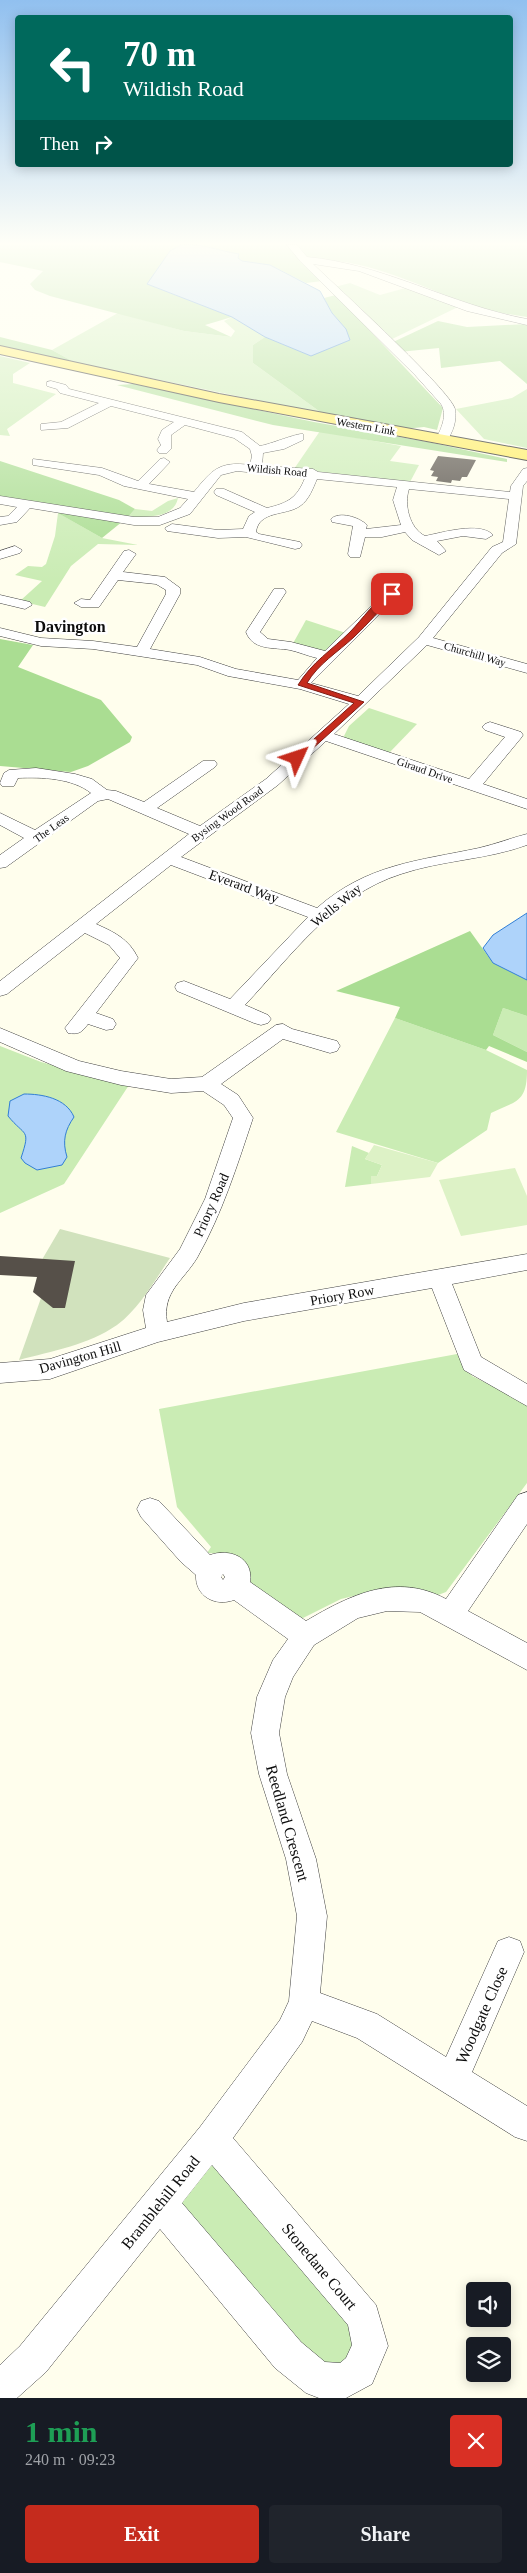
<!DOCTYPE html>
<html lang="en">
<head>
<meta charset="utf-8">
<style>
  :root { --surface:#171b24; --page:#20242c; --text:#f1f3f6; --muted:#9ea1a6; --accent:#c52b1d }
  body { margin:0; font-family:Georgia,serif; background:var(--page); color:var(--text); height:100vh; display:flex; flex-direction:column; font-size:19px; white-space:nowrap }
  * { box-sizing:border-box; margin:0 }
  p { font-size:16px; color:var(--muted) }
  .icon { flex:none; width:28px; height:28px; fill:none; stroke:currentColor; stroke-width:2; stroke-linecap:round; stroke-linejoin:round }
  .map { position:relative; height:2398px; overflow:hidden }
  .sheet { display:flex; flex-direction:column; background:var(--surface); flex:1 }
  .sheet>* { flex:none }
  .top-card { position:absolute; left:15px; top:15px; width:498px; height:152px; border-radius:5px; box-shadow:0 2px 12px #0003; background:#00695c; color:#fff; overflow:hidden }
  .fabs { position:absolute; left:466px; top:2282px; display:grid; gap:10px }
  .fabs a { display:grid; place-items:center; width:45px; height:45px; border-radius:5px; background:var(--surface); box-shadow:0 2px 12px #0003; font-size:25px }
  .pin { position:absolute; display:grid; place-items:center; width:42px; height:42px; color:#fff; margin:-21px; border-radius:10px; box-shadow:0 2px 8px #0006 }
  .me { position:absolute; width:55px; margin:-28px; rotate:48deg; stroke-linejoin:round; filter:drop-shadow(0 0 4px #0008) }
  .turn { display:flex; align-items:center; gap:18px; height:105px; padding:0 25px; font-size:22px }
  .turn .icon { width:65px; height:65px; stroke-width:2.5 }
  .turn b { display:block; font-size:35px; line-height:42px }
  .then { display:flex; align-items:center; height:48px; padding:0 25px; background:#0003; gap:10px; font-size:19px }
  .round { display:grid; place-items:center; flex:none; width:52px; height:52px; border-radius:5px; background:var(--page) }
  .headline { display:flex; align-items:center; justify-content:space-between; height:85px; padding:0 25px }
  h1 { font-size:30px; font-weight:700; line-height:38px; color:#1e9e55 }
  .button { display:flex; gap:10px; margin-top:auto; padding:10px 25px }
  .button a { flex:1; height:58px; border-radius:5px; background:var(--accent); color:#fff; font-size:20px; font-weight:700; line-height:58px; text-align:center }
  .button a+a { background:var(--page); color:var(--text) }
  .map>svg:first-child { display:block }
</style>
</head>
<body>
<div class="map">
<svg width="527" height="2398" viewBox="0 0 527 2398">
  <rect width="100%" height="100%" fill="#fffeed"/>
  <g fill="#caecb4">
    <polygon points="350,283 380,295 409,287 458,307 388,341 335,287"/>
    <polygon points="118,313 184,331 231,337 235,331 224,321 232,317 265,337 253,345 253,363 323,414 74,362 52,350"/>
    <polygon points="0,356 30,363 13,374 13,383 56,394 7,429 10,436 0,435"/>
    <polygon points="527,389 527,448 484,439 456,409 512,398"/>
    <polygon points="320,431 401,446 390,461 419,465 410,482 294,469"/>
    <path d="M178,498C174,519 145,517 128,517L135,509L152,511L168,501Z"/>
    <polygon points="58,513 102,538 138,545 98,544 71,566 45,607 20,601 42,581 15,575 28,566 42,567 46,564 55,536"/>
    <polygon points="306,620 352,635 325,656 291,647"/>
    <polygon points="369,708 417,724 389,753 343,738 349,726"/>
    <polygon points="503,1008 527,1016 527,1052 493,1035"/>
    <path d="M395,1018L486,1050L527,1070C527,1102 517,1101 491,1113L487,1130L438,1163L336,1132Z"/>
    <polygon points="0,1046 41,1062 129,1085 64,1184 0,1213"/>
    <polygon points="352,1146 369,1153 365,1159 382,1165 377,1176 371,1177 371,1184 345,1187"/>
    <polygon points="457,1354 472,1376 527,1403 527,1483 446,1592 438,1595 423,1591 370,1592 341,1599 301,1619 251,1584 249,1572 231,1554 207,1553 211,1547 177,1507 159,1409"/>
    <polygon points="212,2139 370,2346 319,2380 159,2202"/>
  </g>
  <g fill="#aadd92">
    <polygon points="0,245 189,245 181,245 147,284 232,317 205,325 231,337 184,331 50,296 35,290 30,284 43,271 0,262"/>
    <path d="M201,245H527V317C509,314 488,312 471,305C415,285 361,254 300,261L322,281L306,283L270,265L242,261L238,258L239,254L220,252Z"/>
    <polygon points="336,295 443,408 437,430 424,427 404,429 323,414 253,363 253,345 265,337 311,356 346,329 332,313 324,298"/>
    <polygon points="438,321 467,327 527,324 527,384 500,361 441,368 439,348 399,352 391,343"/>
    <polygon points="0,337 52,350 74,362 0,346"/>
    <polygon points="134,384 314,422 428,442 507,459 507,462 273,425 117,385"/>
    <polygon points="0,461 119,500 135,509 128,517 0,497"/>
    <polygon points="56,512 123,521 102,538"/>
    <polygon points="0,639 33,645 18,667 101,700 132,737 130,742 88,766 71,772 0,766"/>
    <polygon points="470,931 493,963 527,980 527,1016 503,1008 493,1035 527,1052 527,1062 489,1046 486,1050 395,1018 400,1007 336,991"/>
  </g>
  <path fill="#d1e2bd" d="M60,1229L170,1258C155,1280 139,1309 117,1325C88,1345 52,1351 19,1360L41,1298L40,1268L43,1258Z"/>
  <g fill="#ddf2c6">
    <polygon points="374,1145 438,1163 430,1177 371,1184 371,1176 377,1176 382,1165 365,1159"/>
    <polygon points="515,1168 527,1196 527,1225 461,1236 439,1180"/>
  </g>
  <g fill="#aed3fa" stroke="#317ed5">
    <path d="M181,245C202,243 219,251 239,254L238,258L242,261L270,265L320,291L332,313L346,329L350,340L311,356L265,337L232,317L147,284L170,251Z"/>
    <polygon points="527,913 527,980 493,963 483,948 493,935"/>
    <path d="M24,1094C42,1094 66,1098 74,1117C65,1130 62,1141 67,1157L62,1165L37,1170L25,1163L21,1158C31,1128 25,1137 8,1116L10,1101Z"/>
  </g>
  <g fill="#565049">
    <polygon points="438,456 476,460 467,477 462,477 460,481 452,480 451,483 436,481 438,477 431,476 434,471 430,470"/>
    <polygon points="0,1256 75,1261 65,1308 53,1308 33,1292 37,1277 0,1275"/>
  </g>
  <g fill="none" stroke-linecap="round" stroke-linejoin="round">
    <g stroke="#404040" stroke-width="1">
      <g id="minor">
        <path d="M287,245H297L307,257C384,264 451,305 527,319V325L467,311L359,271L313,264C334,284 451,391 455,409C457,421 453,432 446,442H438L436,439C441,429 448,415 441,404L415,375L301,262Z"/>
        <path d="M51,381L66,385L69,389L242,432L260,446C271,444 297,433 303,434V440L284,449L263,453L262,466L313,469L318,472L510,492L511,486L523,469L527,468V481L523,486L516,544L502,553L433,638L527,664V673L427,645L334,734L469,779L505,737L485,730L482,727L485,724L490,722L521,732L523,735L521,738L483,784L527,799V809L326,741L278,785L181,857L317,908C367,864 418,861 479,848C496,844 511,838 527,834V845C486,860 442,860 401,874C334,895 291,956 245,1005L268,1015L271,1019L268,1023L261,1025L254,1023L177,991L175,987L177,983L184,981L230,999L308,917L171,865L96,924C114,932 129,939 138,958L96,1013L113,1019L116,1024L113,1029L106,1030L88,1024C82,1032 79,1035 68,1033L65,1028L120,958L109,945L85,933L7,994L0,996V981L189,834L108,799L98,801L6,867L0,868V855L24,838L0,825V813L35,830L91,793C72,778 42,777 18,778L14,786H2L0,783L4,773L9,770L36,768L75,774L92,779L107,790L116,791L144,802L203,761H215L217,764L215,767L157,808L200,826L266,779L349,704L300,689L228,676L197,665L93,649L41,646L0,636V628L41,638L93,641L137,647L166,594V590L156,584L118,580L99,607H81L74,603L81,599L90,600L124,551L129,550L136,554L123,572L165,577L180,588V594L150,649L200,657L236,669L298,680L317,658C308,656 299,652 290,650C274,647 253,651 246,632L274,589H284L286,592L260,632L268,639L291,642L325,651L387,591H397L399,594L397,597L311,683L358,696L419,637L492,547L503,542L509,499L409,489C404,504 409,528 425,536C441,533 480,521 493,535L486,539L463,536L437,541L446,551L439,555L412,540L405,532L382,537H365L360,557H350L348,554L353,526L332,522L331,519C339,511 359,517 367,525L366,529L401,525L393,500L397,487L317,479C313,488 309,500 300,506C286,516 259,510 256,532L259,534L300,542L302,545L300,548L295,549L246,537L218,538L167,531L165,528L172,524L218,530L243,529L249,516L255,512L216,495L214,492L216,489H224L267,508C288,503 297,498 305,478L237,471L221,475L190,514L160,525H134L30,508L17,522L0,525V517L8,516L17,507L0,504V496L134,517H158L180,508L188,499L124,486L99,475L33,465V459L102,468L138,481L160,459L164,458L170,462L149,484L194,492C212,470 219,461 250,465L252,456L250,449L234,438L185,425L171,435V449L167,453H159L157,450L161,445L158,439L162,430L174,422L111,406L68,428L41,430V424L61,422L99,403L60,393L57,389L47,386V382Z"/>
        <polygon points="15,546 22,550 20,553 0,559 0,551"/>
        <polygon points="0,595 30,602 32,605 25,609 0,603"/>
        <path d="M283,1024L292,1029L337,1041L340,1046L337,1051L330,1053L283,1039L221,1084L238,1095L253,1118C237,1166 222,1214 197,1258C183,1281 162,1292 167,1322L244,1303L527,1254V1270L452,1284L481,1357L527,1384V1406L464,1370L432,1288L244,1321L158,1342L50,1379L0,1383V1363L50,1359L146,1328L143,1310L146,1295L180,1249L205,1199L233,1118L224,1105L203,1091L171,1093L121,1085L66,1071L0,1042V1028L79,1061L121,1071L171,1079L202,1077L276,1025Z"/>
        <path d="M527,1492V1524L468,1611L527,1643V1670L420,1612L387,1611L358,1618L314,1645L293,1677L285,1697L279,1733L287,1774L316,1859L327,1916L320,1993L377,2014L446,2057L498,1941L509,1937L520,1941L524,1952L472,2072L527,2106V2141L515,2137L357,2038L312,2021L302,2042L233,2138L376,2305L388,2346L372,2384L346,2398H319L306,2393L275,2368L160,2229L46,2372L17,2398H0V2365L20,2346L200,2127L280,2020L289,2001L297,1916L286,1859L259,1774L251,1733L257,1697L273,1660L288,1639L234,1600C215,1607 195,1596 196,1575L181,1562L141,1517L137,1509L141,1501L150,1498L159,1501L210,1555C229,1548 254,1557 250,1582L306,1621C350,1595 396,1572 446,1599L518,1495ZM223,1574L225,1577L223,1580L221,1577ZM212,2165L348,2325L352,2345L346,2358L340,2363L325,2362L301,2342L182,2203Z"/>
      </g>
    </g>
    <g stroke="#1e1e1e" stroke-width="2">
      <polygon id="major" points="0,346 219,394 527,450 527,460 219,402 0,354"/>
    </g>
    <use href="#minor" fill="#fff" fill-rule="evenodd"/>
    <use href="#major" fill="#ffed5d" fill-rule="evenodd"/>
  </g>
  <linearGradient id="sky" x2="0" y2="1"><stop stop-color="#91c0ef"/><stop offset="0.42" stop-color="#fffff7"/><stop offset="1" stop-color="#fffff7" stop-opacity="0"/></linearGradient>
  <rect width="527" height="580" fill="url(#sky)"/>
  <path fill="#c52b1d" stroke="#801c13" d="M392,592L395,596C380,609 368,624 354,637C338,652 318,664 307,683L364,702L300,760H294V757L354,703L298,685C312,662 332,650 350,632C363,619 375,599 392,592Z"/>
  <g text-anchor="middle" stroke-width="5" stroke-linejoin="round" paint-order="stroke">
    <g font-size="11" fill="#0d0d0d" stroke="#fff">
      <text transform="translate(366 426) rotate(10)" y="4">Western Link</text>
      <text transform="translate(277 470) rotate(5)" y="4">Wildish Road</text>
      <text transform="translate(475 654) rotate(16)" y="4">Churchill Way</text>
      <text transform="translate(425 770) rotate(19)" y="4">Giraud Drive</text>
      <text transform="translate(227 814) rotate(-36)" y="4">Bysing Wood Road</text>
      <text transform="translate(51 828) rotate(-36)" y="4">The Leas</text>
    </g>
    <g font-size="14" fill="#0d0d0d" stroke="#fff">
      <text transform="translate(244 886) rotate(20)" y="5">Everard Way</text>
      <text transform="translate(336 905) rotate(-39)" y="5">Wells Way</text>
      <text transform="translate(211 1205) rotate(-66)" y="5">Priory Road</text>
      <text transform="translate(342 1295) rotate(-10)" y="5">Priory Row</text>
      <text transform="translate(80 1357) rotate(-16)" y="5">Davington Hill</text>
    </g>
    <g font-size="16" font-weight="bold" fill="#0d0d0d" stroke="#fff">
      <text x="70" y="632">Davington</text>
    </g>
    <g font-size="16" fill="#0d0d0d" stroke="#fff">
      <text transform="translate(288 1823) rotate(74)" y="6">Reedland Crescent</text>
      <text transform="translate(481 2015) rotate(-66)" y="6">Woodgate Close</text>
      <text transform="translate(160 2202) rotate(-51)" y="6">Bramblehill Road</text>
      <text transform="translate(320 2266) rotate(50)" y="6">Stonedane Court</text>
    </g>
  </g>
</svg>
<div class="fabs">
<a><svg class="icon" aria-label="sound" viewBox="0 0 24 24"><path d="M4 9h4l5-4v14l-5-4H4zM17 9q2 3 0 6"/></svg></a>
<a><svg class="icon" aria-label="layers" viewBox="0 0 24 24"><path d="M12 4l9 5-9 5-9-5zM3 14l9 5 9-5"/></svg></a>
</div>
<div class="pin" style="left:392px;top:594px;background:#d93025"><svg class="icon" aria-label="arrive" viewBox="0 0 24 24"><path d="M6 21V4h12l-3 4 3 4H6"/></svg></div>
<svg class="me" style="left:297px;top:758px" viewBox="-20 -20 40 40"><path d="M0-17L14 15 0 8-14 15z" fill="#c52b1d" stroke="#fff" stroke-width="4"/></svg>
<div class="top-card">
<div class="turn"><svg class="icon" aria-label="left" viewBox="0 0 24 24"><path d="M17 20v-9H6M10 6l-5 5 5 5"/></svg><div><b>70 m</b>Wildish Road</div></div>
<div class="then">Then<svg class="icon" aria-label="right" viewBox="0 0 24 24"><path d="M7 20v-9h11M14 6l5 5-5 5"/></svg></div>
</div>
</div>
<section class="sheet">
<div class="headline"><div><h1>1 min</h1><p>240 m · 09:23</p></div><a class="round" style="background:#d93025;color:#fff"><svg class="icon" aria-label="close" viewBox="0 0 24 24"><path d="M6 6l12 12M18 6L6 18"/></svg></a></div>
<div class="button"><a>Exit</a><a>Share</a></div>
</section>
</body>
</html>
